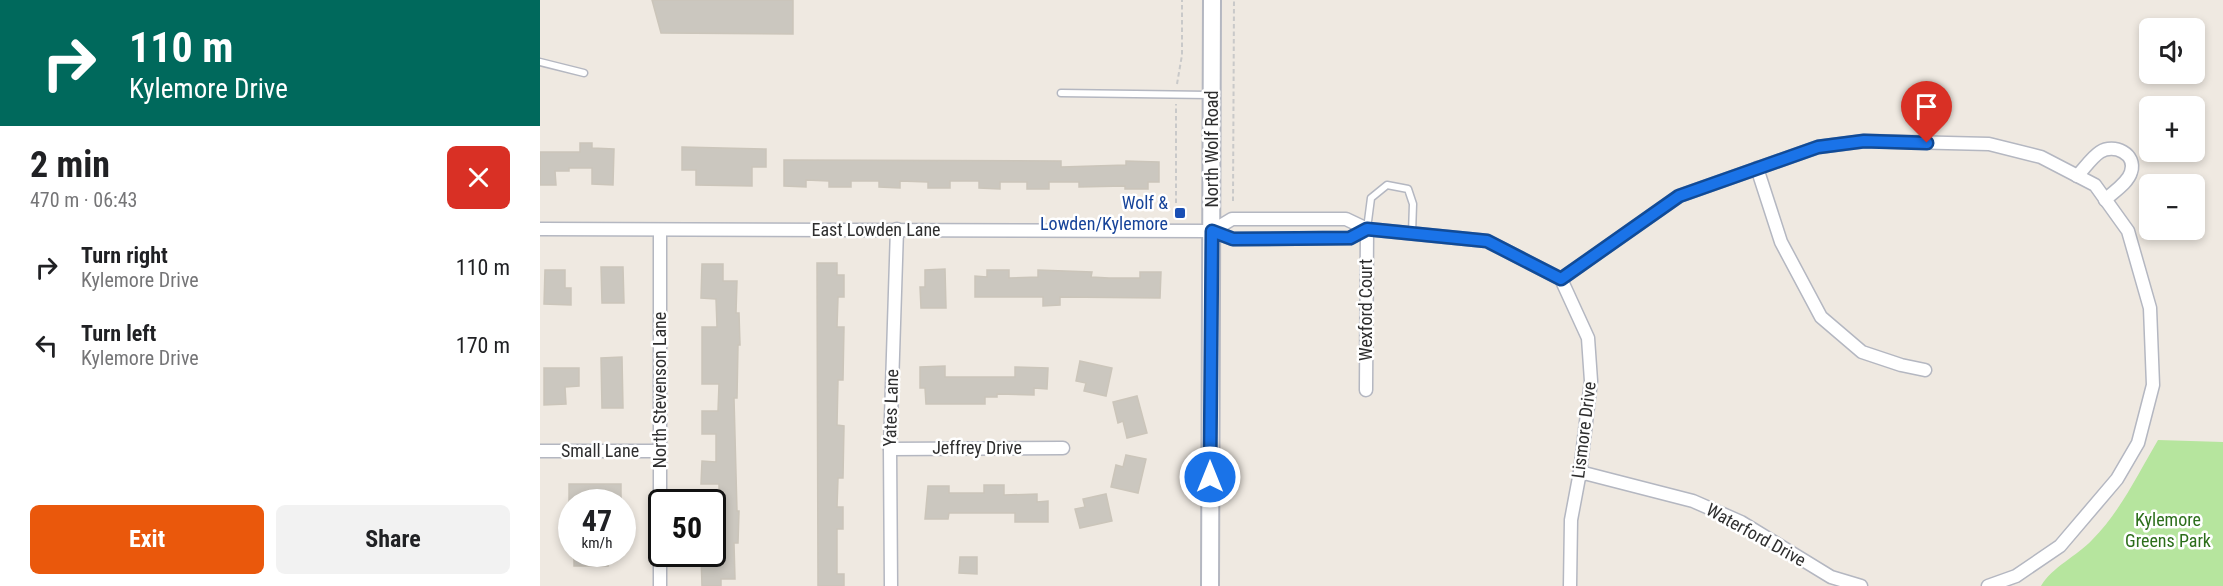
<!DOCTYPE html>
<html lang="en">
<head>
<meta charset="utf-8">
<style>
  :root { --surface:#fff; --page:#f2f2f2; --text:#202124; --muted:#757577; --accent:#ea580c }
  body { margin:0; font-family:"Roboto Condensed",sans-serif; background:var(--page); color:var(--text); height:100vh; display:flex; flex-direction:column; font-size:22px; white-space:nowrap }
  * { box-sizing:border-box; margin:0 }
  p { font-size:20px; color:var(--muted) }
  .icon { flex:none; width:33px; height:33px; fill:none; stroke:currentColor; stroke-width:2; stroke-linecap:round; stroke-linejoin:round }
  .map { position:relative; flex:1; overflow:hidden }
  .panel { display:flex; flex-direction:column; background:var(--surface); width:540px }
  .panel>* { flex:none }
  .top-card { background:#00695c; color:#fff; overflow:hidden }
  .fabs { position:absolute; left:1599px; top:18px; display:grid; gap:12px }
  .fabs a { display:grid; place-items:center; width:66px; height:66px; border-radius:9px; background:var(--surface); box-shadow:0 3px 9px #0003; font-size:30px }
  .speed { position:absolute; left:18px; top:489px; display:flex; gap:12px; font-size:30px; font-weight:700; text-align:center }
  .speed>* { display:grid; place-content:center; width:78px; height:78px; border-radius:50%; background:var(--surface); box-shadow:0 3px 9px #0003; line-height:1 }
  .speed small { font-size:15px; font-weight:400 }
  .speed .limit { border:3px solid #111; border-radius:9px; background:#fff; color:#111 }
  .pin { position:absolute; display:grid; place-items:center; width:51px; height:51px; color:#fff; margin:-62px -26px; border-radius:50% 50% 50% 0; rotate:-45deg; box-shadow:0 0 6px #0007 }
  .pin .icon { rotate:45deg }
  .me { position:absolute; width:66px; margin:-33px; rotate:0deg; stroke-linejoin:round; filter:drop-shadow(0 0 4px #0008) }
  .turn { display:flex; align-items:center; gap:21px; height:126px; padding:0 30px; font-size:27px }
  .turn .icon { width:78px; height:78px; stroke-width:2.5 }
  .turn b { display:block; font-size:42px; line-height:51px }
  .round { display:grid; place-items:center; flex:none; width:63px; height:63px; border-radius:9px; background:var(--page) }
  .headline { display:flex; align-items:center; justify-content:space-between; height:102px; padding:0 30px }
  h1 { font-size:36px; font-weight:700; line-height:45px }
  .primary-button { display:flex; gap:12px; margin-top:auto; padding:12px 30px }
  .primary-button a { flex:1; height:69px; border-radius:9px; background:var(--accent); color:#fff; font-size:24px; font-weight:700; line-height:69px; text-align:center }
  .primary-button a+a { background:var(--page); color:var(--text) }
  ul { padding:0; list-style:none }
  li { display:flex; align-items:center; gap:18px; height:78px; padding:0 30px }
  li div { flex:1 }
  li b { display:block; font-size:22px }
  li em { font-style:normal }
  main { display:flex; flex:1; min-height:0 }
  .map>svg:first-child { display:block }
</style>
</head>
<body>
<main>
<section class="panel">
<div class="top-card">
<div class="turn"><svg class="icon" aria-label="right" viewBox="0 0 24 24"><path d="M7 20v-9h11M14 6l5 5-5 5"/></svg><div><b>110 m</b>Kylemore Drive</div></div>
</div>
<div class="headline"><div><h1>2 min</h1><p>470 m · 06:43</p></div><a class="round" style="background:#d93025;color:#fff"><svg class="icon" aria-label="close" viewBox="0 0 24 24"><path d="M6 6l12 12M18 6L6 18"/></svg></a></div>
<ul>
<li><svg class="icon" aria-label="right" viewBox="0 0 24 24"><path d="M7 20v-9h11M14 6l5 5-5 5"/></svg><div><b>Turn right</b><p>Kylemore Drive</p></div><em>110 m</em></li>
<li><svg class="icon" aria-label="left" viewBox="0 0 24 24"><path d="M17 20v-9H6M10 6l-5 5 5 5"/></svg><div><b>Turn left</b><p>Kylemore Drive</p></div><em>170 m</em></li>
</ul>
<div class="primary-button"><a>Exit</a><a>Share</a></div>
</section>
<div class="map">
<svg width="1683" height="586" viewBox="0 0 1683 586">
  <rect width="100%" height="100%" fill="#efe9e1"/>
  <path fill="#b6e59e" d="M1618,440L1683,442V586H1501C1512,567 1537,556 1552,540C1580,512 1598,474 1618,440Z"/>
  <g fill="#cbc7bf" stroke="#cbc5ba" stroke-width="1.5">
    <polygon points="112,0 253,0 253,34 121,33"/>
    <polygon points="40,143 52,143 52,148 74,149 73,185 52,184 52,168 29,168 29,171 15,171 16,185 0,185 0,152 40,152"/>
    <polygon points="142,147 226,149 226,167 212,167 212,186 156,185 156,170 142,170"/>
    <polygon points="244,160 521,161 521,167 586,165 586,161 619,162 619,182 608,182 608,189 585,189 585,186 539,187 539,182 509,182 509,189 487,189 487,182 460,182 460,189 439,188 439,181 410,181 410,188 388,188 388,182 360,181 360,188 339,187 339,181 311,181 311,187 289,187 289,181 266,180 266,187 244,186"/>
    <polygon points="277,263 297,263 297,275 304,275 304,297 298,297 297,327 304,327 303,380 298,380 297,425 304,426 303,478 298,478 297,507 303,507 303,529 297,529 297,574 304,574 304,586 278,586"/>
    <polygon points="162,264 183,264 183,281 197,281 196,313 199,313 200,345 198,345 197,398 194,398 197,511 199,511 198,543 194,543 195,579 181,579 181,586 162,586 161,555 172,555 172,525 176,525 176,510 179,511 179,484 161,484 162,461 176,462 176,434 162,434 162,411 178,411 179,384 162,384 162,327 177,327 176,299 161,298"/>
    <polygon points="61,267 83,267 84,303 62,303"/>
    <polygon points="405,269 406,308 381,308 380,287 385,287 385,270"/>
    <polygon points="5,270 25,270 25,288 31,288 31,305 4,304"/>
    <polygon points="447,270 469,270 469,278 498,277 498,270 552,272 551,277 569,278 600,278 600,272 621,272 620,298 520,297 520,305 503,306 503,297 435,297 435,276 447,277"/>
    <polygon points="82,357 83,408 62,408 61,358"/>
    <polygon points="540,361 572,368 566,396 544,391 546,383 536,381"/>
    <polygon points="405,366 405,377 475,377 475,367 508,368 507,389 494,388 494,395 457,394 457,397 445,397 445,404 386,404 385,388 380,388 380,367"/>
    <polygon points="4,368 39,368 39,386 25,387 26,404 4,405"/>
    <polygon points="597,396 607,433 587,438 583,421 578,423 573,402"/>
    <polygon points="586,455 606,459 598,493 571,487 576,465 583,467"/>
    <rect x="29" y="484" width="52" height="18"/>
    <polygon points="444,485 464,485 464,495 497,494 497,502 508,501 508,522 475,522 475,513 409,513 408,519 385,519 388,486 409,486 409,493 444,493"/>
    <polygon points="566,494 572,521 540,528 535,509 545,507 543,499"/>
    <rect x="34" y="554" width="34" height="12"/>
    <polygon points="420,557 437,557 437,574 419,573"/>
  </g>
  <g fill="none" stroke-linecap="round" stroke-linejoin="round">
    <g stroke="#b4b7c1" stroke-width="9">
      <g id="service">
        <polyline points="0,62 44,73"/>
        <polyline points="521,93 669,95"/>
        <polyline points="827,229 831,198 847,185 868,189 873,204 872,234"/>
      </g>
    </g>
    <g stroke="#b4b7c1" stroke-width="15">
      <g id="minor">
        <polyline points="1217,168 1241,242 1281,317 1322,352 1361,365 1385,370"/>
        <path d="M1537,176C1544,169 1552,157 1560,152C1574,143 1597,154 1591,172C1588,183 1573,192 1565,200"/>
        <polyline points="0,229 672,231 693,239 810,238 827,229"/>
        <polyline points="120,230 120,586"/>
        <polyline points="672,231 692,219 806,219 827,229 947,241 1021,279 1139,196 1278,147 1325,141 1449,144 1501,157 1555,185 1588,231 1610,308 1613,385 1598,443 1577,479 1520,546 1476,576 1448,586"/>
        <polyline points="1021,279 1048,338 1051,381 1040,472 1031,520 1030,586"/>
        <polyline points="826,390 827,229"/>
        <polyline points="350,449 523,448"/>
        <polyline points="0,451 120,451"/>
        <polyline points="1040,472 1153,501 1201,522 1291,577 1321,586"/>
        <polyline points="351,586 350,449 357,229"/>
      </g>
    </g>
    <g stroke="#b4b7c1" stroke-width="20">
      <polyline id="secondary" points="670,586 672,0"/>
    </g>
    <g stroke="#c9c9c9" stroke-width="2" stroke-dasharray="4.5 3" stroke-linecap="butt">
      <polyline points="637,84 642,55 642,0"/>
      <polyline points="693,201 694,0"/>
      <polyline points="636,218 636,104"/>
    </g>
    <use href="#service" stroke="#fff" stroke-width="6"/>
    <use href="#minor" stroke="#fff" stroke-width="12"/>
    <use href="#secondary" stroke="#fff" stroke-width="16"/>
  </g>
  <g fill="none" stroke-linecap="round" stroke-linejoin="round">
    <g stroke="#114b97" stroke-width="15">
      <polyline id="route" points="670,477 672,231 693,239 810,238 827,229 947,241 1021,279 1139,196 1278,147 1324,141 1387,143"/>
    </g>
    <use href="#route" stroke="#1a73e8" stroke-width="10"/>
  </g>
  <rect fill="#1a4fb4" stroke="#fff" stroke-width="2" x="634" y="207" width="12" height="12" rx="3"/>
  <g text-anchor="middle" stroke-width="5" stroke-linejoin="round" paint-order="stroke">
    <g font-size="18" fill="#2e2e2e" stroke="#fff">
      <text transform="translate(672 149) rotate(-90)" y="6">North Wolf Road</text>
      <text x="336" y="236">East Lowden Lane</text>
      <text transform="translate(826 310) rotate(-90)" y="6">Wexford Court</text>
      <text transform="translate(120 390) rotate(-90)" y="6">North Stevenson Lane</text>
      <text transform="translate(351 408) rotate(-88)" y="6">Yates Lane</text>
      <text transform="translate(1044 430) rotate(-83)" y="6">Lismore Drive</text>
      <text x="437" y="454">Jeffrey Drive</text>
      <text x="60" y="457">Small Lane</text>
      <text transform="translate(1216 535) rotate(29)" y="6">Waterford Drive</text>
    </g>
    <g font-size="18" fill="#164399" stroke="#fff" text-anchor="end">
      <text x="628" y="209">Wolf &amp;<tspan x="628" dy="21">Lowden/Kylemore</tspan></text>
    </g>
    <g font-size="18" fill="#2c6e1b" stroke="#fff">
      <text x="1628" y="526">Kylemore<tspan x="1628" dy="21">Greens Park</tspan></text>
    </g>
  </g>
</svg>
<div class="fabs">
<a><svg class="icon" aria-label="sound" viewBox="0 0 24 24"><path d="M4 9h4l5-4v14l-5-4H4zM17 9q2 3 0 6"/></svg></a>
<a>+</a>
<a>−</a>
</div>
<div class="speed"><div>47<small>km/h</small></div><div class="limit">50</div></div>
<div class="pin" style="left:1387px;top:143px;background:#d93025"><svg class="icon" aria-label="arrive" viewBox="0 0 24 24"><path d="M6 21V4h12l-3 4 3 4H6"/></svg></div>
<svg class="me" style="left:670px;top:477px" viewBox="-20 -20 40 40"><circle r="17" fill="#1a73e8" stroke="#fff" stroke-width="3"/><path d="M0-11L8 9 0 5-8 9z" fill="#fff"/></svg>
</div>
</main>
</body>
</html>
